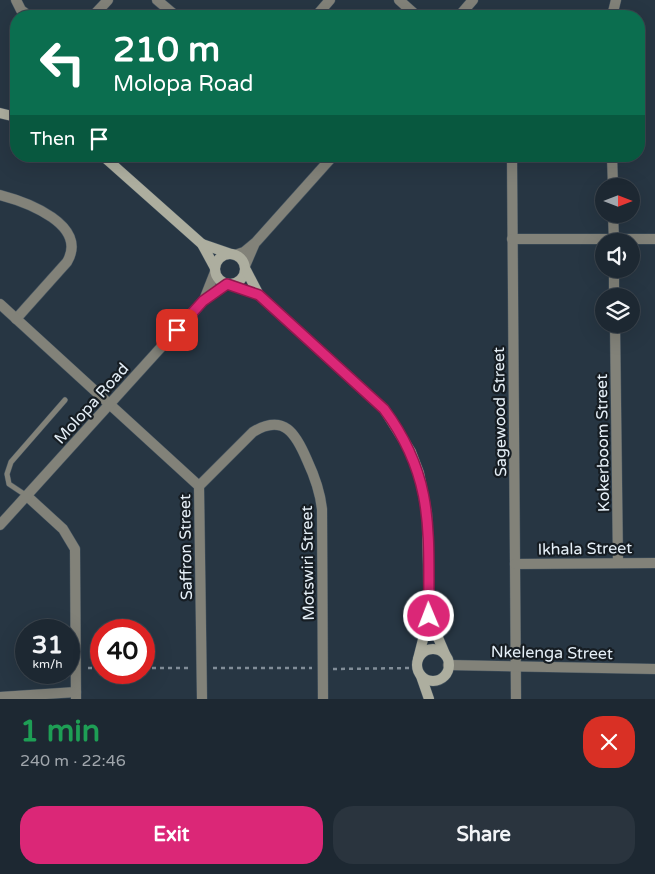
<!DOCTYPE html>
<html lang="en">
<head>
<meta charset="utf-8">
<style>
  :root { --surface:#1d2832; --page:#2a343e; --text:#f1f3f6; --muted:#a0a6ac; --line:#3b444d; --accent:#db2777 }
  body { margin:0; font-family:"Varela Round",sans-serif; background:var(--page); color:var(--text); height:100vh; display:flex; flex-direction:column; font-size:19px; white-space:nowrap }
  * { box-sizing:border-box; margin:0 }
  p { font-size:16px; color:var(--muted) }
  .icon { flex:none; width:28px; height:28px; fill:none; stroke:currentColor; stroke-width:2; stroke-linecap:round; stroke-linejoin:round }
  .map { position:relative; height:699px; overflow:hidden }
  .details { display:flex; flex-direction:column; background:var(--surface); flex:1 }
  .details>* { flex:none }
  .hud { position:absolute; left:10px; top:10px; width:635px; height:152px; border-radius:20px; box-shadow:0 5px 20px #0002,0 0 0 1px var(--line); background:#0b6e4f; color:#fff; overflow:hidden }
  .needle { width:32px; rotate:90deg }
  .buttons { position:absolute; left:595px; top:178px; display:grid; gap:10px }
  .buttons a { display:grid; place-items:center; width:45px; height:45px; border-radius:50%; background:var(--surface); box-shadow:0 5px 20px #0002,0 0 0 1px var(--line); font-size:25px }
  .speed { position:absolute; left:15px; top:619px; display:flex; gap:10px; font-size:25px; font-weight:700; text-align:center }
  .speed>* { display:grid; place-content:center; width:65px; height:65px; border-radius:50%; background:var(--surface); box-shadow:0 5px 20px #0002,0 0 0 1px var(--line); line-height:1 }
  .speed small { font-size:12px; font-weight:400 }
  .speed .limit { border:8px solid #d22; background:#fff; color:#111 }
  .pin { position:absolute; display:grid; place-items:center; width:42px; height:42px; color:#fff; margin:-21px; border-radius:10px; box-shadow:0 2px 8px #0006 }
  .me { position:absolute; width:55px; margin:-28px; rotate:359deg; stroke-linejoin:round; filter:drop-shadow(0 0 4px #0008) }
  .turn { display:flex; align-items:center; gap:18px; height:105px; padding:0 20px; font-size:22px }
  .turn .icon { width:65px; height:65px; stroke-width:2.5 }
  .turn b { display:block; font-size:35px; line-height:42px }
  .then { display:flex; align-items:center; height:48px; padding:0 20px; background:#0003; gap:10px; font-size:19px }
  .round { display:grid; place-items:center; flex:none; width:52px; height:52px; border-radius:20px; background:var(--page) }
  .summary { display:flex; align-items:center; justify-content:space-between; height:85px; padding:0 20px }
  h1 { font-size:30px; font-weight:700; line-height:38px; color:#1e9e55 }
  .action { display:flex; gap:10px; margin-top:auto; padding:10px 20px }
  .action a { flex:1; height:58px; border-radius:20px; background:var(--accent); color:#fff; font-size:20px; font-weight:700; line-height:58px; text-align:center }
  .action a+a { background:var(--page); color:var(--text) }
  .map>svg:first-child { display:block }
</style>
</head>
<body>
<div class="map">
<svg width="655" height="699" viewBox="0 0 655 699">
  <rect width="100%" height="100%" fill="#273643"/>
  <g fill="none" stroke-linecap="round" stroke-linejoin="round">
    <g stroke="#455460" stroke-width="6">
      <polyline id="lane" points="27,496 9,484 7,474 11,462 65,400"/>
    </g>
    <g stroke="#455460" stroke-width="11">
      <g id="street">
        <polyline points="16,0 21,10 29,16"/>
        <polyline points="157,0 176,16"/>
        <polyline points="399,0 417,16"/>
        <polyline points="93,16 108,0"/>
        <polyline points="316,16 330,0"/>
        <polyline points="459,16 473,0"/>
        <polyline points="612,16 616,0"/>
        <polyline points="512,156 516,699"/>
        <polyline points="612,156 613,186"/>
        <path d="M0,195C27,202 89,225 67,262L16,319"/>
        <polyline points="613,214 614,241"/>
        <polyline points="512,239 655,239"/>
        <polyline points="235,255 244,252 256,242 333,156"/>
        <polyline points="245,266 254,245"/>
        <polyline points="614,269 614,296"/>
        <polyline points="204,300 215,272"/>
        <polyline points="0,304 199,486 202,699"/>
        <polyline points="615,324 618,562"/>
        <path d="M199,486L253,432C284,413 296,434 307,460C315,477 320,491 322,509L323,699"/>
        <polyline points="28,497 63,529 75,549 76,699"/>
        <polyline points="0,525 203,301 227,284"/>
        <polyline points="515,564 655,563"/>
        <polyline points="448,665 655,669"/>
        <polyline points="0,697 76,692"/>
      </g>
    </g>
    <g stroke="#455460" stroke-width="11">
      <g id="secondary">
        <polyline points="0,113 16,117"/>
        <polyline points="103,156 202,244 215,268"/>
        <polyline points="202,244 231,254"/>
        <circle cx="230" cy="269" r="15"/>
        <polyline points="246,270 259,295 384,409 411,452 419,473 427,514 429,616 418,659"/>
        <polyline points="430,619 445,654"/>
        <circle cx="433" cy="665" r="16"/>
        <polyline points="421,676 429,699"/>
      </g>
    </g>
    <g stroke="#818d98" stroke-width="2.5" stroke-dasharray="4 4" stroke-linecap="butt">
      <polyline points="88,668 101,668"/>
      <polyline points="144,668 190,668"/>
      <polyline points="213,668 312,668"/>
      <polyline points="333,669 412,668"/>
    </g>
    <use href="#lane" stroke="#828279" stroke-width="5"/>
    <use href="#street" stroke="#828279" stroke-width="10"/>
    <use href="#secondary" stroke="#adae9f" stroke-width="10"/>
  </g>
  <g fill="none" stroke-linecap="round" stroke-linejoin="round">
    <g stroke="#8e194d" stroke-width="12">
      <path id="route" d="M177,330L203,301L227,284L259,295L384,409C436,479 428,534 429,616"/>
    </g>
    <use href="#route" stroke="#db2777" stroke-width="9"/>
  </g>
  <g text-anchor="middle" stroke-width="4.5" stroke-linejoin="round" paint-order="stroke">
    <g font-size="16" fill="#e5eff7" stroke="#161d23">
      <text transform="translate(91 403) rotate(-48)" y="6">Molopa Road</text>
      <text transform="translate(499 412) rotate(-91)" y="6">Sagewood Street</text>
      <text transform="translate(602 443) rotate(-91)" y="6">Kokerboom Street</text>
      <text transform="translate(185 547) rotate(-91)" y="6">Saffron Street</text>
      <text transform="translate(585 548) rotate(-1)" y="6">Ikhala Street</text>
      <text transform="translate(307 563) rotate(-91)" y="6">Motswiri Street</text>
      <text transform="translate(552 652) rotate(1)" y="6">Nkelenga Street</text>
    </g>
  </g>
</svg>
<div class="buttons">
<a><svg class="needle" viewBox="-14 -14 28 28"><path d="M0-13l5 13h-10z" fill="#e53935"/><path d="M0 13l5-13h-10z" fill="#a0a6ac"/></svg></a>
<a><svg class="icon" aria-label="sound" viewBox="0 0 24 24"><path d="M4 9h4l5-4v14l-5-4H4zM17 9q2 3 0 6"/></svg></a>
<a><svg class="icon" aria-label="layers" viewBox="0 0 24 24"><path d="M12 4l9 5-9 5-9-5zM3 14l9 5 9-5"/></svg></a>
</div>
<div class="speed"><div>31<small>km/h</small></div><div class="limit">40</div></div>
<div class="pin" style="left:177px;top:330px;background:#d93025"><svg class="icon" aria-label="arrive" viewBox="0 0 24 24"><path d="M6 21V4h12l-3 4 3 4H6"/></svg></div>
<svg class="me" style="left:429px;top:616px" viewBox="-20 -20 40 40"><circle r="17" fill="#db2777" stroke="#fff" stroke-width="3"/><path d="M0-11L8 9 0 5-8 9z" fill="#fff"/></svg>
<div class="hud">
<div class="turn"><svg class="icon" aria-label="left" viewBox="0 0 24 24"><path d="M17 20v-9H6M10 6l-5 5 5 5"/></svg><div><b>210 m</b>Molopa Road</div></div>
<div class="then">Then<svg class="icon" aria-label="arrive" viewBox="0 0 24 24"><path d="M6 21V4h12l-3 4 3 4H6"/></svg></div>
</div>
</div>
<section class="details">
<div class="summary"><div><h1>1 min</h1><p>240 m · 22:46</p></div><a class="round" style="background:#d93025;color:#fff"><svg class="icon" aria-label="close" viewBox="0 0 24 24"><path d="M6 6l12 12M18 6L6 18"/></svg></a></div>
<div class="action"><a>Exit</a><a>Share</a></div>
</section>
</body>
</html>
